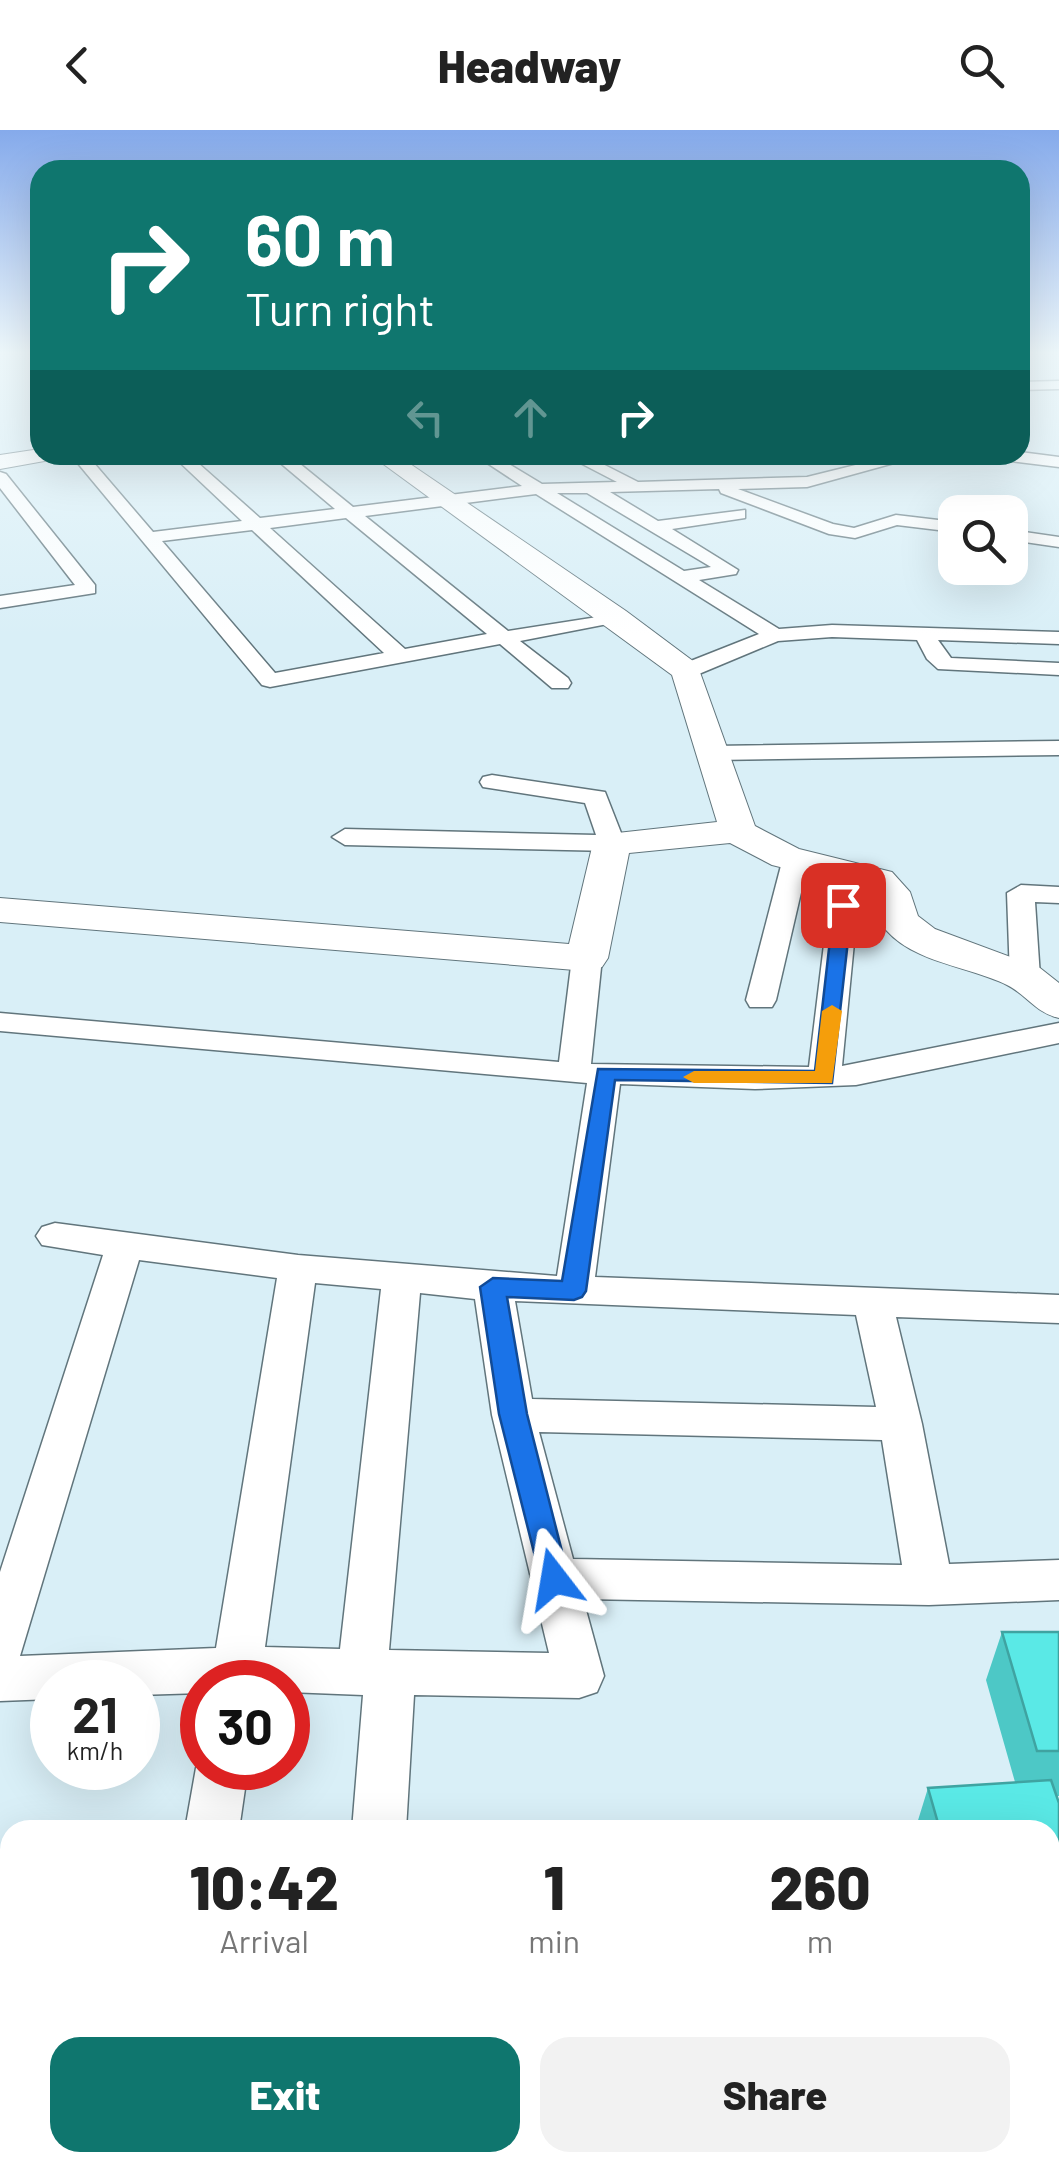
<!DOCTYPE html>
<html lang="en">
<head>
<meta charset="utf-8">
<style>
  :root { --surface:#fff; --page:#f2f2f2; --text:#222; --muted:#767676; --accent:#0f766e }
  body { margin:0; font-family:Barlow,sans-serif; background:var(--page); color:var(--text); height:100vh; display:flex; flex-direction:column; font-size:38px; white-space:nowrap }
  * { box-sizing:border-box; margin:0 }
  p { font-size:32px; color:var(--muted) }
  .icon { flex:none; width:55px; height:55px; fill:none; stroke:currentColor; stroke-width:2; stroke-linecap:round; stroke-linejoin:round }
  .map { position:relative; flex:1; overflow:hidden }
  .side { position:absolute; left:0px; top:1690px; width:1060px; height:352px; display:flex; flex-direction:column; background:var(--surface); border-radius:30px 30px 0 0; box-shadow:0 10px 40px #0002 }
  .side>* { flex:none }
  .hud { position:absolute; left:30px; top:30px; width:1000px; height:305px; border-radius:30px; box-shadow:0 10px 40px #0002; background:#0f766e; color:#fff; overflow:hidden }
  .buttons { position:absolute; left:938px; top:365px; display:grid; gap:20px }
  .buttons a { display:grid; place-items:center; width:90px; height:90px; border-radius:20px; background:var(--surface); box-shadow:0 10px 40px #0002; font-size:50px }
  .speed { position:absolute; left:30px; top:1530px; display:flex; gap:20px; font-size:50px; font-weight:700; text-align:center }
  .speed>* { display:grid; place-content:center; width:130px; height:130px; border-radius:50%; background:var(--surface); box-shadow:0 10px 40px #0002; line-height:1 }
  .speed small { font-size:25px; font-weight:400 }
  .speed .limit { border:15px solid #d22; background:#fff; color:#111 }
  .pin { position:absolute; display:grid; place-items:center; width:85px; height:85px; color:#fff; margin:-42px; border-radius:20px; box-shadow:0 5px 15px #0006 }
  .me { position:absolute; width:110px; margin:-55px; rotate:346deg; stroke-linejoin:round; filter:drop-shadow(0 0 8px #0008) }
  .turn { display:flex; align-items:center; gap:35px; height:210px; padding:0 50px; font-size:45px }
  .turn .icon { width:130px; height:130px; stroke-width:2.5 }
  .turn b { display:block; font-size:70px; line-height:85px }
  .lanes { display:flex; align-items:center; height:95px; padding:0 50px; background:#0003; justify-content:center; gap:50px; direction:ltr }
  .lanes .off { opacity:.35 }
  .eta { display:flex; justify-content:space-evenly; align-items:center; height:170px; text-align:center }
  .eta b { font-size:60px; font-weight:800; line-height:70px }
  .primary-button { display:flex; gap:20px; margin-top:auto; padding:20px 50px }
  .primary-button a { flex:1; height:115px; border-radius:30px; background:var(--accent); color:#fff; font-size:40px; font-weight:800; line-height:115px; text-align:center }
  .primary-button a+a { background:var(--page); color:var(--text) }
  header { display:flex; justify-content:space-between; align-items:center; height:130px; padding:0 50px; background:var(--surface); font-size:45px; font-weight:800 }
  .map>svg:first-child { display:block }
</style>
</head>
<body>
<header><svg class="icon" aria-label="back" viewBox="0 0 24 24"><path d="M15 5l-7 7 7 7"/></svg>Headway<svg class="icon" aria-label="search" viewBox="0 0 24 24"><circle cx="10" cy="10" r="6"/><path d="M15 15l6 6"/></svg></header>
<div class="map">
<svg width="1059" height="2042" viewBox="0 0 1059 2042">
  <rect width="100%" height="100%" fill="#d9eff7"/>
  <polygon fill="#77dbfa" points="1004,2033 1006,2042 603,2042 602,2033"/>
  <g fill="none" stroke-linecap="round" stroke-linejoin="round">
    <g stroke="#61757c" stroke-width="3">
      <g id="street">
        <polygon points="1059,251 1059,259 1020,260 1020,252"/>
        <polygon points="1020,322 1059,327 1059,337 1003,330 995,325"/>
        <path d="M71,325H87L153,402L242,391L172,325H189L260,388L335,379L271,325H289L353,377L522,356L475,325H494L542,354L617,352L565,325H585L638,352L807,347L896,325H923L807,357L738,359L833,394L854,398L896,385L955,392V402L897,395L855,408L829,404L721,363L719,359L610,362L658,391L745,380V388L672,399L738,440L736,444L699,450L779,499L832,495L1059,502V514L938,510L951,528L1059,533V545L938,539L927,529L917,510L832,507L778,511L694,546H678L675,541L678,536L759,504L536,364L365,386L508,501L623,483V491L520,511L568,548L571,553L568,558H552L500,514L270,557L262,555ZM557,363H587L711,437L684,441ZM346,388L487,504L405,519L270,398ZM252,400L384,523L275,543L162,411Z"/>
        <polygon points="0,342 6,344 95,455 95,463 0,478 0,466 75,455 0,358"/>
        <polygon points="1010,400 1059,407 1059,417 1010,410"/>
        <polygon points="1059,611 1059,625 714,630 702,623 714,616"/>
        <polygon points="492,645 605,662 625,713 612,721 345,715 332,707 345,699 596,705 585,673 483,657 480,652 483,647"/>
        <polygon points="796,720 809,728 776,870 772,877 750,877 746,870 783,728"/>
        <path d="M847,733L861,741L842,936L1059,893V913L856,955L755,959L620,954L595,1147L1059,1165V1193L896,1187L922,1294L949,1434L1059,1430V1470L929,1475L583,1469L604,1546L597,1562L579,1568L414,1565L406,1700H352L363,1565L288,1562V1552H202V1563L138,1565V1552H52V1569L0,1571V1442L103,1125L42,1115L36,1106L42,1097L55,1093L298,1125L557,1146L587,953L0,901V883L559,932L572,828L577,822H597L602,828L591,934L809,937L833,741ZM139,1130L277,1148L216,1518L20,1526ZM315,1153L381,1159L340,1519L265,1517ZM420,1163L475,1169L492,1285L549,1523L389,1520ZM515,1171L856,1185L876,1277L532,1269ZM539,1302L882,1310L902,1435L573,1429Z"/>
        <polygon points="1021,755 1059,757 1059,773 1035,772 1040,847 1036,853 1014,853 1010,847 1007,763"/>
        <polygon points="202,1623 202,1638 248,1638 239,1700 185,1700 196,1638"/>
        <polygon points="129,2032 193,2032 191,2042 127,2042"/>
        <polygon points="323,2032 387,2032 386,2042 322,2042"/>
      </g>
    </g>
    <g stroke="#61757c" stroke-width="2">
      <g id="secondary">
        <polygon points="40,319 40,325 53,325 50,330 0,339 0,325"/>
        <path d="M371,325H397L626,481L697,534L755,696L799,719L892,742L910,762L918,786L935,799L1040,838L1059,853V888C1036,883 1027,865 1007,855C968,836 915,833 886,800C875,787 876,770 864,758L772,735L730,713L629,723L608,828L602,837L587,841L0,792V768L569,814L593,713L599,705L717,692L672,545Z"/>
      </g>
    </g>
    <use href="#street" fill="#fff" fill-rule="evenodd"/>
    <use href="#secondary" fill="#fff" fill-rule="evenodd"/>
  </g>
  <polygon fill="#4dc8c6" points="1002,1502 1059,1502 1059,1666 1056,1666 1059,2042 1006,2042 1004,2032 1050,2032 1050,1700 915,1700 928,1658 1015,1652 986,1550"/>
  <g fill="#5ae9e6" stroke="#3fa3a1" stroke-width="2.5">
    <polygon points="1002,1502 1059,1502 1059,1621 1037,1621"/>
    <polygon points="1051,1650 1059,1673 1059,2042 1039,2042 1036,2032 1050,2032 1050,1700 940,1700 928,1658"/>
  </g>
  <linearGradient id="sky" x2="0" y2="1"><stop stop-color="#85aaeb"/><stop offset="0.44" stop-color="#eef8fb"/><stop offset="1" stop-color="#eef8fb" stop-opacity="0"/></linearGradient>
  <rect width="1059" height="506" fill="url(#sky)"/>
  <polygon fill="#1a73e8" stroke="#114b97" stroke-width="2.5" points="843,770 852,775 832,953 615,950 586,1161 582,1167 574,1170 507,1167 527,1284 569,1449 565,1458 554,1462 543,1458 499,1284 480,1157 493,1148 562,1151 598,939 815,941 834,775"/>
  <polygon fill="#f59e0b" points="832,875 842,881 832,953 694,953 683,947 694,941 815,941 822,881"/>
</svg>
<div class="buttons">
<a><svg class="icon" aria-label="search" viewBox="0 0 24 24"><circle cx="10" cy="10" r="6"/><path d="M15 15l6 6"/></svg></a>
</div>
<div class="speed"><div>21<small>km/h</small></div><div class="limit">30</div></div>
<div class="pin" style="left:843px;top:775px;background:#d93025"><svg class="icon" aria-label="arrive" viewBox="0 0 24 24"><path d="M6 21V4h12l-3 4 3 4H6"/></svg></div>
<svg class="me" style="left:554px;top:1449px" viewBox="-20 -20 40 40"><path d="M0-17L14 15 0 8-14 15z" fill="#1a73e8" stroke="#fff" stroke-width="4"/></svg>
<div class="hud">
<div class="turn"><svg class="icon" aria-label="right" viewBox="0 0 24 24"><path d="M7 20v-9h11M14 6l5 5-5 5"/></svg><div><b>60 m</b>Turn right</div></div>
<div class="lanes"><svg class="icon off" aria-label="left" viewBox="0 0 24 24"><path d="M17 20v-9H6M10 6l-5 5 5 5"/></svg><svg class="icon off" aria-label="ahead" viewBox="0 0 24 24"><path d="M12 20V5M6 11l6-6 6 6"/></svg><svg class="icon" aria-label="right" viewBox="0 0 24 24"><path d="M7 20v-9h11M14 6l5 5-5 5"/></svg></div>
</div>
<section class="side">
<div class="eta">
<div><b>10:42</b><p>Arrival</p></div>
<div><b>1</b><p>min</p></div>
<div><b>260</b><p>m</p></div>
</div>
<div class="primary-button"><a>Exit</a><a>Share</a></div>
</section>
</div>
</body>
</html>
